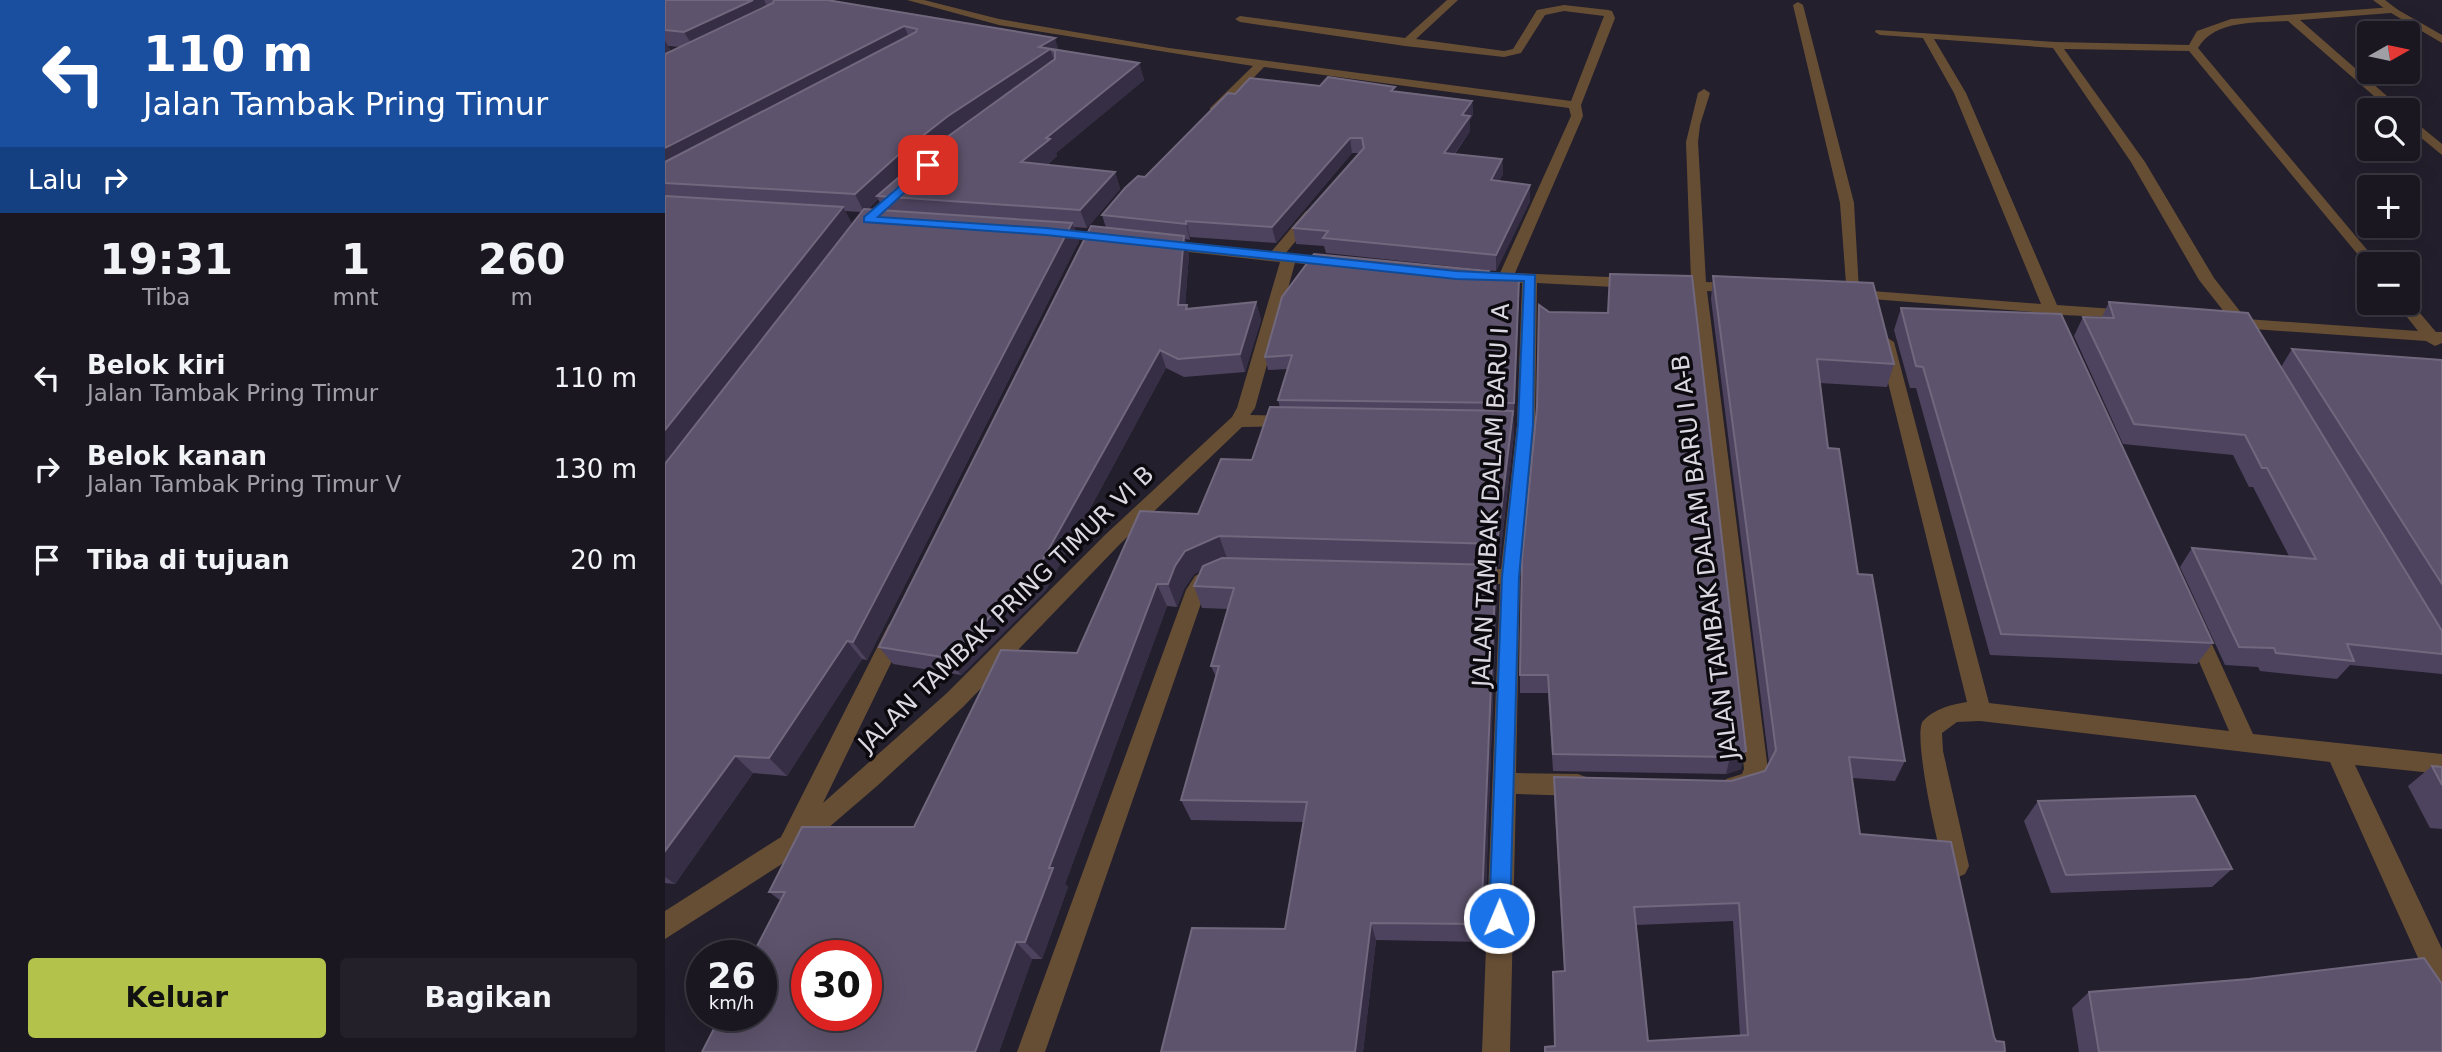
<!DOCTYPE html>
<html lang="id">
<head>
<meta charset="utf-8">
<style>
  :root { --surface:#1a1721; --page:#23202a; --text:#f1f3f6; --muted:#9f9fa5; --line:#38363f; --accent:#b3c24b }
  body { margin:0; font-family:"DejaVu Sans",sans-serif; background:var(--page); color:var(--text); height:100vh; display:flex; flex-direction:column; font-size:26px; white-space:nowrap }
  * { box-sizing:border-box; margin:0 }
  p { font-size:23px; color:var(--muted) }
  .icon { flex:none; width:38px; height:38px; fill:none; stroke:currentColor; stroke-width:2; stroke-linecap:round; stroke-linejoin:round }
  .map { position:relative; flex:1; overflow:hidden }
  .panel { display:flex; flex-direction:column; background:var(--surface); width:665px }
  .panel>* { flex:none }
  .banner { background:#1a4fa0; color:#fff; overflow:hidden }
  .needle { width:46px; rotate:81deg }
  .fabs { position:absolute; left:1692px; top:21px; display:grid; gap:14px }
  .fabs a { display:grid; place-items:center; width:63px; height:63px; border-radius:7px; background:var(--surface); box-shadow:0 7px 28px #0002,0 0 0 2px var(--line); font-size:35px }
  .speed { position:absolute; left:21px; top:940px; display:flex; gap:14px; font-size:35px; font-weight:700; text-align:center }
  .speed>* { display:grid; place-content:center; width:91px; height:91px; border-radius:50%; background:var(--surface); box-shadow:0 7px 28px #0002,0 0 0 2px var(--line); line-height:1 }
  .speed small { font-size:18px; font-weight:400 }
  .speed .limit { border:10px solid #d22; background:#fff; color:#111 }
  .pin { position:absolute; display:grid; place-items:center; width:60px; height:60px; color:#fff; margin:-30px; border-radius:14px; box-shadow:0 4px 10px #0006 }
  .me { position:absolute; width:77px; margin:-38px; rotate:1deg; stroke-linejoin:round; filter:drop-shadow(0 0 5px #0008) }
  .turn { display:flex; align-items:center; gap:24px; height:147px; padding:0 28px; font-size:32px }
  .turn .icon { width:91px; height:91px; stroke-width:2.5 }
  .turn b { display:block; font-size:49px; line-height:60px }
  .then { display:flex; align-items:center; height:66px; padding:0 28px; background:#0003; gap:14px; font-size:26px }
  .eta { display:flex; justify-content:space-evenly; align-items:center; height:119px; text-align:center }
  .eta b { font-size:42px; font-weight:700; line-height:49px }
  .primary-button { display:flex; gap:14px; margin-top:auto; padding:14px 28px }
  .primary-button a { flex:1; height:80px; border-radius:7px; background:var(--accent); color:#111; font-size:28px; font-weight:700; line-height:80px; text-align:center }
  .primary-button a+a { background:var(--page); color:var(--text) }
  ul { padding:0; list-style:none }
  li { display:flex; align-items:center; gap:21px; height:91px; padding:0 28px }
  li div { flex:1 }
  li b { display:block; font-size:26px }
  li em { font-style:normal }
  main { display:flex; flex:1; min-height:0 }
  .map>svg:first-child { display:block }
</style>
</head>
<body>
<main>
<section class="panel">
<div class="banner">
<div class="turn"><svg class="icon" aria-label="left" viewBox="0 0 24 24"><path d="M17 20v-9H6M10 6l-5 5 5 5"/></svg><div><b>110 m</b>Jalan Tambak Pring Timur</div></div>
<div class="then">Lalu<svg class="icon" aria-label="right" viewBox="0 0 24 24"><path d="M7 20v-9h11M14 6l5 5-5 5"/></svg></div>
</div>
<div class="eta">
<div><b>19:31</b><p>Tiba</p></div>
<div><b>1</b><p>mnt</p></div>
<div><b>260</b><p>m</p></div>
</div>
<ul>
<li><svg class="icon" aria-label="left" viewBox="0 0 24 24"><path d="M17 20v-9H6M10 6l-5 5 5 5"/></svg><div><b>Belok kiri</b><p>Jalan Tambak Pring Timur</p></div><em>110 m</em></li>
<li><svg class="icon" aria-label="right" viewBox="0 0 24 24"><path d="M7 20v-9h11M14 6l5 5-5 5"/></svg><div><b>Belok kanan</b><p>Jalan Tambak Pring Timur V</p></div><em>130 m</em></li>
<li><svg class="icon" aria-label="arrive" viewBox="0 0 24 24"><path d="M6 21V4h12l-3 4 3 4H6"/></svg><div><b>Tiba di tujuan</b></div><em>20 m</em></li>
</ul>
<div class="primary-button"><a>Keluar</a><a>Bagikan</a></div>
</section>
<div class="map">
<svg width="1777" height="1052" viewBox="0 0 1777 1052">
  <rect width="100%" height="100%" fill="#231f2c"/>
  <g fill="none" stroke-linecap="round" stroke-linejoin="round">
    <polygon fill="#664e35" fill-rule="evenodd" points="1708,0 1720,0 1733,10 1724,12"/>
    <g fill="#664e35" fill-rule="evenodd">
      <polygon points="242,0 259,0 334,19 504,48 906,101 939,16 899,11 880,15 856,53 839,57 740,46 575,22 570,19 575,16 740,38 782,0 793,0 751,39 839,51 848,49 872,10 899,5 943,10 947,11 950,18 916,105 918,116 850,273 968,278 976,283 968,288 872,283 870,425 855,577 851,773 913,774 921,777 925,785 921,793 913,796 851,794 845,1052 817,1052 835,584 800,581 797,576 800,571 836,569 852,425 857,283 803,281 795,276 803,271 835,273 906,116 904,108 599,67 553,114 545,114 545,108 588,66 334,25"/>
      <path d="M1133,2L1138,5L1189,203L1194,290L1376,304L1289,93L1258,38L1215,35L1210,32L1211,30L1391,42L1524,45L1532,31L1566,19L1728,7L1777,35V43L1726,13L1635,20L1738,110H1725L1623,21C1593,23 1550,19 1533,48L1714,264H1704V268L1524,51L1399,49L1480,162L1549,278L1581,319L1753,331L1731,303H1743V299L1771,332H1777V343L1770,346L1761,341L1588,329L1580,334L1571,328L1558,326L1556,323L1564,318L1534,280L1466,162L1388,48L1269,39L1301,93L1392,305L1464,310L1472,315L1470,318L1396,315V321H1384L1380,313L1182,297L1175,203L1128,5Z"/>
      <polygon points="1039,89 1045,93 1035,125 1033,142 1041,282 1073,283 1081,288 1073,293 1042,291 1103,770 1093,789 1069,798 1061,795 1057,787 1061,779 1077,774 1079,769 1027,291 1002,290 994,285 1002,280 1026,281 1021,142 1033,93"/>
      <polygon points="1743,116 1777,144 1777,155 1743,127"/>
      <polygon points="646,210 653,214 620,254 668,259 675,263 668,267 630,263 590,408 585,415 625,416 634,422 631,426 577,427 455,544 298,707 212,786 134,853 0,939 0,911 116,837 224,624 231,622 238,624 242,630 158,803 282,693 441,534 567,417 572,408 615,262 496,249 489,245 491,242 606,252 641,211"/>
      <polygon points="385,228 446,235 453,239 446,243 380,235 378,232"/>
      <path d="M1221,337L1229,342L1324,703L1564,731L1520,629L1523,623L1530,621L1537,623L1540,629L1588,734L1777,754V774L1690,765L1777,949V992L1767,989L1665,762L1315,721L1292,722L1277,733L1278,751L1304,866L1300,874L1291,878L1282,874C1274,856 1247,734 1258,721C1269,709 1287,704 1302,702L1213,342Z"/>
      <polygon points="547,567 554,570 557,575 540,592 380,1052 352,1052 521,590 530,576"/>
    </g>
  </g>
  <g fill="#4e435e" fill-rule="evenodd">
    <path d="M0,0H162L394,50L474,63L479,80L391,153L392,156L382,165L450,172L455,189L422,228L409,227L414,241L202,660L197,659L122,776L88,773L10,884L0,883ZM2,45L3,46L15,47L6,51ZM213,199L219,210L203,209ZM180,211L196,212L187,224Z"/>
    <polygon points="655,86 730,91 807,101 808,115 805,120 805,131 790,154 837,159 838,174 834,181 865,185 865,201 831,271 661,253 659,246 631,244 628,228 695,153 687,153 611,243 525,237 525,240 520,239 524,254 520,305 522,305 523,309 591,302 596,320 580,372 519,377 501,368 381,590 296,675 228,664 214,647 441,228 437,215 480,177 570,94"/>
    <path d="M1048,276L1229,364L1222,387L1155,383L1163,448L1193,574L1240,761L1230,781L1187,778L1195,834L1329,1037L890,1046L888,972L899,971L889,798V777L1066,781L1100,771L1104,763L1046,299ZM1068,921L1075,1036L983,1041L971,925Z"/>
    <polygon points="824,277 854,292 849,416 848,416 849,434 834,566 831,566 832,587 819,942 711,940 698,1052 496,1052 620,929 639,822 526,820 516,800 551,677 546,666 563,609 537,608 529,586 536,570 529,574 519,589 512,607 502,606 400,884 403,887 377,959 367,959 334,1052 37,1052 116,901 104,892 249,827 412,653 533,514 587,460 615,408 613,400 623,369 603,370 600,357"/>
    <polygon points="1444,302 1616,367 1627,349 1777,360 1777,674 1685,665 1672,679 1595,671 1593,667 1560,665 1515,567 1527,548 1624,556 1588,487 1584,487 1568,455 1458,444 1409,336 1418,317 1437,317"/>
    <polygon points="1236,308 1548,643 1532,664 1325,655 1251,388 1245,388 1229,330"/>
    <polygon points="884,312 1076,769 1061,774 888,771 883,693 855,693 855,675"/>
    <polygon points="1767,766 1777,767 1777,829 1765,828 1743,786"/>
    <polygon points="1373,801 1567,869 1547,887 1386,893 1359,821"/>
    <polygon points="1424,992 1777,1052 1414,1052 1407,1008"/>
  </g>
  <g fill="#362e44">
    <polygon points="88,0 99,0 105,12 29,48 19,32"/>
    <polygon points="239,26 246,42 0,172 0,148"/>
    <polygon points="390,38 395,54 385,49 391,65 212,196 213,199 199,212 190,194 232,156 374,47"/>
    <polygon points="0,41 10,57 0,62"/>
    <polygon points="474,63 479,80 391,153 392,156 363,180 356,162 381,138"/>
    <polygon points="807,101 808,115 805,120 805,131 780,167 779,153 797,115"/>
    <polygon points="685,138 687,153 611,243 607,227"/>
    <polygon points="837,159 838,174 826,195 826,180"/>
    <polygon points="450,172 455,189 422,228 415,210"/>
    <polygon points="865,185 865,201 831,271 831,255"/>
    <polygon points="178,207 188,225 0,469 0,430"/>
    <polygon points="521,221 525,237 525,240 521,224"/>
    <polygon points="407,223 414,241 202,660 188,642"/>
    <polygon points="519,236 524,254 519,323 513,305"/>
    <polygon points="854,279 854,292 849,416 849,403"/>
    <polygon points="591,302 596,320 580,372 575,354"/>
    <polygon points="495,350 501,368 381,590 296,675 283,658"/>
    <polygon points="848,411 849,434 834,566 832,544"/>
    <polygon points="554,536 562,558 529,574 519,589 512,607 503,584 510,566 520,551"/>
    <polygon points="831,565 832,587 819,942 816,924"/>
    <polygon points="492,584 502,606 400,884 403,887 377,959 360,942 384,868"/>
    <polygon points="182,641 197,659 122,776 104,758"/>
    <polygon points="1081,751 1076,769 1061,774 1065,757"/>
    <polygon points="70,756 88,773 10,884 0,877 0,851"/>
    <polygon points="706,923 711,940 698,1052 690,1052"/>
    <polygon points="351,942 367,959 334,1052 310,1052"/>
  </g>
  <g fill="#5d536c" stroke="#71687e" stroke-width="2" fill-rule="evenodd">
    <polygon points="0,0 88,0 19,32 0,30"/>
    <polygon points="109,0 162,0 390,38 374,47 474,63 381,138 385,139 356,162 450,172 415,210 212,196 274,143 390,59 390,51 385,49 283,116 232,156 190,194 0,183 0,162 251,32 252,29 239,26 0,148 0,54 108,3"/>
    <polygon points="663,77 730,87 726,91 807,101 797,115 805,116 779,153 837,159 826,180 865,185 831,255 658,238 663,231 628,228 699,148 697,138 685,138 607,227 521,221 521,224 437,215 460,188 473,176 480,177 563,93 570,94 585,78 655,86"/>
    <polygon points="0,196 178,207 0,430"/>
    <polygon points="199,209 407,223 188,642 182,641 104,758 70,756 0,851 0,464"/>
    <polygon points="426,226 519,236 513,305 522,305 521,309 591,302 575,354 513,359 495,350 371,572 283,658 214,647"/>
    <polygon points="649,254 824,271 821,276 854,279 849,403 613,400 627,355 600,357 617,297"/>
    <polygon points="945,274 1027,276 1081,751 1065,757 888,754 883,675 855,675 857,559 872,407 874,305 884,312 943,313"/>
    <path d="M1048,276L1208,283L1229,364L1152,359L1163,448L1174,449L1193,574L1207,575L1240,761L1184,757L1195,834L1286,842L1329,1037L1331,1041L1339,1042L1340,1052H880V1047L890,1046L888,972L900,971L889,777L1066,781L1100,771L1111,750ZM1074,903L1083,1035L983,1041L969,907Z"/>
    <polygon points="1444,302 1583,313 1777,631 1777,654 1682,644 1689,661 1611,653 1609,648 1574,647 1527,548 1651,559 1602,468 1597,468 1580,435 1469,424 1418,317 1449,318"/>
    <polygon points="1236,308 1396,314 1548,643 1336,634 1258,367 1251,366"/>
    <polygon points="1627,349 1777,360 1777,584"/>
    <path d="M605,407L848,411L832,544L554,536L520,551L510,566L503,584H492L384,868H388L360,942H351L310,1052H37L56,1015H96V956H87L120,892H104L137,827H249L336,650L412,653L475,511L533,514L556,459L587,460ZM142,956H201V1015H142Z"/>
    <polygon points="557,558 831,565 816,924 706,923 690,1052 496,1052 527,928 620,929 642,802 516,800 554,666 546,666 569,588 529,586 538,566"/>
    <polygon points="1767,766 1777,767 1777,785"/>
    <polygon points="1530,796 1567,869 1401,875 1373,801"/>
    <polygon points="1759,958 1777,984 1777,1052 1434,1052 1424,992 1584,979"/>
  </g>
  <polygon fill="#1a73e8" stroke="#114b97" stroke-width="2" points="263,162 269,165 267,167 213,217 381,228 791,271 870,275 868,425 854,577 845,918 842,925 834,928 827,925 824,918 837,577 853,425 859,281 791,279 381,235 199,222 199,217"/>
  <g text-anchor="middle" stroke-width="7" stroke-linejoin="round" paint-order="stroke">
    <g font-size="24" fill="#dbd8e1" stroke="#0c0a0f">
      <text transform="translate(826 495) rotate(-87)" y="8">JALAN TAMBAK DALAM BARU I A</text>
      <text transform="translate(1040 557) rotate(-97)" y="8">JALAN TAMBAK DALAM BARU I A-B</text>
      <text transform="translate(341 609) rotate(-44)" y="8">JALAN TAMBAK PRING TIMUR VI B</text>
    </g>
  </g>
</svg>
<div class="fabs">
<a><svg class="needle" viewBox="-14 -14 28 28"><path d="M0-13l5 13h-10z" fill="#e53935"/><path d="M0 13l5-13h-10z" fill="#9f9fa5"/></svg></a>
<a><svg class="icon" aria-label="search" viewBox="0 0 24 24"><circle cx="10" cy="10" r="6"/><path d="M15 15l6 6"/></svg></a>
<a>+</a>
<a>−</a>
</div>
<div class="speed"><div>26<small>km/h</small></div><div class="limit">30</div></div>
<div class="pin" style="left:263px;top:165px;background:#d93025"><svg class="icon" aria-label="arrive" viewBox="0 0 24 24"><path d="M6 21V4h12l-3 4 3 4H6"/></svg></div>
<svg class="me" style="left:834px;top:918px" viewBox="-20 -20 40 40"><circle r="17" fill="#1a73e8" stroke="#fff" stroke-width="3"/><path d="M0-11L8 9 0 5-8 9z" fill="#fff"/></svg>
</div>
</main>
</body>
</html>
